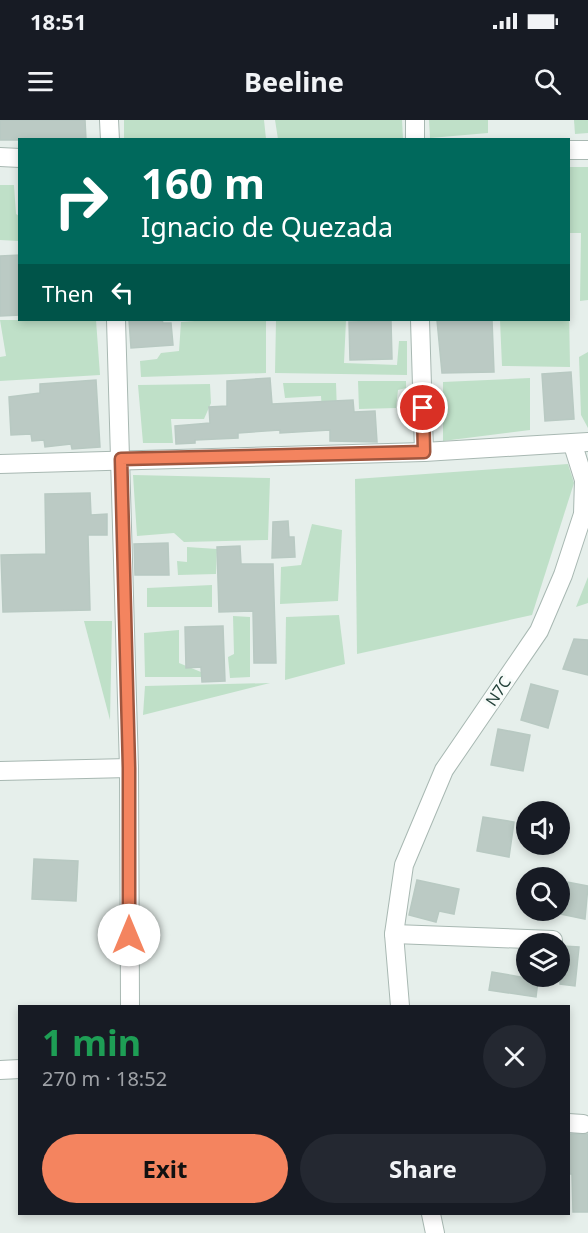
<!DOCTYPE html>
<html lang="en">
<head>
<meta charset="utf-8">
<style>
  :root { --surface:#171b24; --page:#242831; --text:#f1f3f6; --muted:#9ea1a6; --accent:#f4845f }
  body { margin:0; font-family:"Noto Sans",sans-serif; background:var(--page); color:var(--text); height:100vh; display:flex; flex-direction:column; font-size:22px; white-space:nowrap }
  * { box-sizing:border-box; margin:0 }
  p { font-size:20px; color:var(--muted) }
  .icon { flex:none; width:33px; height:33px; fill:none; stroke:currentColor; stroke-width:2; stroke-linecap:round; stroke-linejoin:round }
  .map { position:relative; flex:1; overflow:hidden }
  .details { position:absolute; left:18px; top:885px; width:552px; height:210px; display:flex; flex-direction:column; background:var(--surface); border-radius:0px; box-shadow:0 3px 9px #0003 }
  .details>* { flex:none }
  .top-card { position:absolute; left:18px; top:18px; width:552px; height:183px; border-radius:0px; box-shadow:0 3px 9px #0003; background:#00695c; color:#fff; overflow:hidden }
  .buttons { position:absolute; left:516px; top:681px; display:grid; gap:12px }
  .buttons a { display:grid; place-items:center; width:54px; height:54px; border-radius:50%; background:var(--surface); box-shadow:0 3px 9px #0003; font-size:30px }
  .pin { position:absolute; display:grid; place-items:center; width:51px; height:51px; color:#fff; margin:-26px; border:3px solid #fff; border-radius:50%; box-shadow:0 2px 6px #0007 }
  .me { position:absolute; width:66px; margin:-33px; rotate:0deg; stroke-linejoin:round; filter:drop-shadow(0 0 4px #0008) }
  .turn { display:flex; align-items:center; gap:21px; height:126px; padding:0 24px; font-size:27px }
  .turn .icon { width:78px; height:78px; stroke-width:2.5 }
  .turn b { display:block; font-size:42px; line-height:51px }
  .then { display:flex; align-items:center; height:57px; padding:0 24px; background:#0003; gap:12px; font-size:22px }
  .round { display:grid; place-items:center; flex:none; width:63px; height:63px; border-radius:32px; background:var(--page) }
  .headline { display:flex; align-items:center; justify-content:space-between; height:102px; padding:0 24px }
  h1 { font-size:36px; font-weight:700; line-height:45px; color:#1e9e55 }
  .action { display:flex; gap:12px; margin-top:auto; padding:12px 24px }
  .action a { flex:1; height:69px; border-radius:36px; background:var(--accent); color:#111; font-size:24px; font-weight:700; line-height:69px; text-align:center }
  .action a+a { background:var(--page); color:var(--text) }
  .status { display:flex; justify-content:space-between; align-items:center; height:42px; padding:0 30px; background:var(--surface); direction:ltr }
  .status svg { height:16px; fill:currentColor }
  header { display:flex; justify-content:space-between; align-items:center; height:78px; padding:0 24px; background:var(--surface); font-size:27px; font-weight:700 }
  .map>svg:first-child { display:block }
</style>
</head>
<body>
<div class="status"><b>18:51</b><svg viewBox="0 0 49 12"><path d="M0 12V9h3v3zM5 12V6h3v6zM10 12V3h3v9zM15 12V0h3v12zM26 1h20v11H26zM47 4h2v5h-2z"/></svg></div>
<header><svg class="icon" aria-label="menu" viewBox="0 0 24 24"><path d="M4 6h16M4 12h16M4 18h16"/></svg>Beeline<svg class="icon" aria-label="search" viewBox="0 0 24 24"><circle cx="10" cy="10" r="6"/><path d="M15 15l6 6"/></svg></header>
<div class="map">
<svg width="588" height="1113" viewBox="0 0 588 1113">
  <rect width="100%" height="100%" fill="#e6efeb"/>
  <g fill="#bfe0c8">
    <polygon points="124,0 264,0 266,19 124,19"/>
    <polygon points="275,0 402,0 403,19 278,19"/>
    <polygon points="429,0 488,0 488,13 430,18"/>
    <polygon points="574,0 588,0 588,13 575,14"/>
    <polygon points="569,47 588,47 588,180 580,181 581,113 569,113"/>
    <polygon points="0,65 14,65 16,94 19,96 19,121 0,120"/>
    <polygon points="569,188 570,247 502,246 500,200 568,200"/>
    <polygon points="0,200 96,200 100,255 0,261 0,237 6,236"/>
    <polygon points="208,200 266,200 266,253 141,257 140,241 157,239 161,233 179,231 181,202"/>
    <polygon points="276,200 346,200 344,243 397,245 399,221 407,221 407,255 275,253"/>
    <polygon points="588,232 588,308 581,295 579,237"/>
    <polygon points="530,258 530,310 443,321 443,262"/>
    <polygon points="358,261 406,261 406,268 398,270 396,288 359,289"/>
    <polygon points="283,263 336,263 337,292 322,292 321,276 285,278"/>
    <polygon points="210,264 211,283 204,299 171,299 173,323 143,323 138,265"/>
    <polygon points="568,344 574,363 532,495 357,534 355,359"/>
    <polygon points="133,355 270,358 268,420 184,422 174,413 137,416"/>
    <polygon points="312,404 342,410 338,481 280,484 281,447 301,445"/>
    <polygon points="187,427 217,429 216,454 178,455 177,441 187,442"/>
    <polygon points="588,457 588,483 576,487"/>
    <polygon points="212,465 212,487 147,487 147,468"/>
    <polygon points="339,495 345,544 285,560 286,497"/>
    <polygon points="233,496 250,497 250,557 230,558 228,537 234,534"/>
    <polygon points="84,501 112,501 110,600"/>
    <polygon points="179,510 179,543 201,552 201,557 145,557 144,513"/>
    <polygon points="270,563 143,595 145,566"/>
  </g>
  <g fill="#bbcac4" stroke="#b8c9c2" stroke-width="1.5">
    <polygon points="0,0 85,0 86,20 0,20"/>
    <polygon points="20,135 20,195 0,196 0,136"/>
    <polygon points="129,200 162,200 163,203 171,203 173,225 131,228"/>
    <polygon points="437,200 492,200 494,252 442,253"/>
    <polygon points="391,201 392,239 350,240 349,202"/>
    <polygon points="571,252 574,299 545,301 542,254"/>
    <polygon points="270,258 272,284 353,280 354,292 375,291 377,322 330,321 330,310 280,313 280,310 238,313 238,318 195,320 195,323 176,324 175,306 210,303 209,287 227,286 227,261"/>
    <polygon points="96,260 100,327 72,329 71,324 45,327 44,320 32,321 31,314 11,315 9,277 40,273 40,264"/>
    <polygon points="90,373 91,395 107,394 107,415 88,415 90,490 3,492 1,435 46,434 45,374"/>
    <polygon points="288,401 289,417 294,417 295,437 272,438 273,402"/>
    <polygon points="168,423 169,455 135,455 134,424"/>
    <polygon points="240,426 241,444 273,444 276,543 254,543 253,491 219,492 217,427"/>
    <polygon points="223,506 225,561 202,562 201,547 186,548 185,507"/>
    <polygon points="574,519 588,520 588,555 563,549"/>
    <polygon points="531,564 558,571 548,608 521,600"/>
    <polygon points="498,609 530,615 523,651 491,645"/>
    <polygon points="483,697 514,702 509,737 477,731"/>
    <polygon points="34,739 78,741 76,781 32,779"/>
    <polygon points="417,760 459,769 454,794 439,791 436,802 409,795"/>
    <polygon points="567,762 588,766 585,799 560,794"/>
    <polygon points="563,826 579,827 575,866 560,864 560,829"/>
    <polygon points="492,852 538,860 536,877 489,870"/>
    <polygon points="568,1014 588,1014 588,1092 573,1092 572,1054 568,1054"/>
  </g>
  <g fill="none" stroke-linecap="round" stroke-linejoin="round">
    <g stroke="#a8b8b2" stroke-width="20">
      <g id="minor">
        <polyline points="109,0 110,20"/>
        <polyline points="415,0 415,20"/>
        <polyline points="568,30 588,30"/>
        <polyline points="0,37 20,38"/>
        <polyline points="116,200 129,648 130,886"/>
        <polyline points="420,200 424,332"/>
        <polyline points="0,344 424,332 588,322"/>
        <polyline points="0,651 129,648"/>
        <polyline points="394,814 553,820"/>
        <polyline points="400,886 394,814 404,745 444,650 539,511 563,455 583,394 584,360 573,325"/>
        <polyline points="0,950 20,949"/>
        <polyline points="568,1003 583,1004"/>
        <polyline points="431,1094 435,1113"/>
      </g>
    </g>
    <use href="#minor" stroke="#fff" stroke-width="18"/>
  </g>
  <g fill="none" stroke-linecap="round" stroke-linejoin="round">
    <g stroke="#9f563e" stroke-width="15">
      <polyline id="route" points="129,815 129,648 121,339 424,332 423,288"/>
    </g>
    <use href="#route" stroke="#f4845f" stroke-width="10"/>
  </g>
  <g text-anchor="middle" stroke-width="6" stroke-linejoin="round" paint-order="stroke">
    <g font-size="16" fill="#24423a" stroke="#f7fbf9">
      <text transform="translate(498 571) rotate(-56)" y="6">N7C</text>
    </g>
  </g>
</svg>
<div class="buttons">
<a><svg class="icon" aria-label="sound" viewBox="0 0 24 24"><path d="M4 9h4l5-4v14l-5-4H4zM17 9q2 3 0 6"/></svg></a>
<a><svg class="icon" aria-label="search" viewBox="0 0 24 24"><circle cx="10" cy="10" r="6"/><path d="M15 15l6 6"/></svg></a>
<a><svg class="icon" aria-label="layers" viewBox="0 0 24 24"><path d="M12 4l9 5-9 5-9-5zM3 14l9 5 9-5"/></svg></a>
</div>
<div class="pin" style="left:423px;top:288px;background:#d93025"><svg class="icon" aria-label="arrive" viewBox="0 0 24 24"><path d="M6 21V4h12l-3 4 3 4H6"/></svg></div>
<svg class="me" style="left:129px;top:815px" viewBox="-20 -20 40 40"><circle r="19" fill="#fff"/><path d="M0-13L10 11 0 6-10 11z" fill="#f4845f"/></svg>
<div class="top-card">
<div class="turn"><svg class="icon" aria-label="right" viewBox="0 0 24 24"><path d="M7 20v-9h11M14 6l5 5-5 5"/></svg><div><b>160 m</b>Ignacio de Quezada</div></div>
<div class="then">Then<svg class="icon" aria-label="left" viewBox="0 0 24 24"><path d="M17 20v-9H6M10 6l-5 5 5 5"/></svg></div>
</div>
<section class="details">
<div class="headline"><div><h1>1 min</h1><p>270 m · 18:52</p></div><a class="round"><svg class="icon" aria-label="close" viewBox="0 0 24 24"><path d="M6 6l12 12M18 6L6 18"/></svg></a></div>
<div class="action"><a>Exit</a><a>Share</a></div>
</section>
</div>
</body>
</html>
